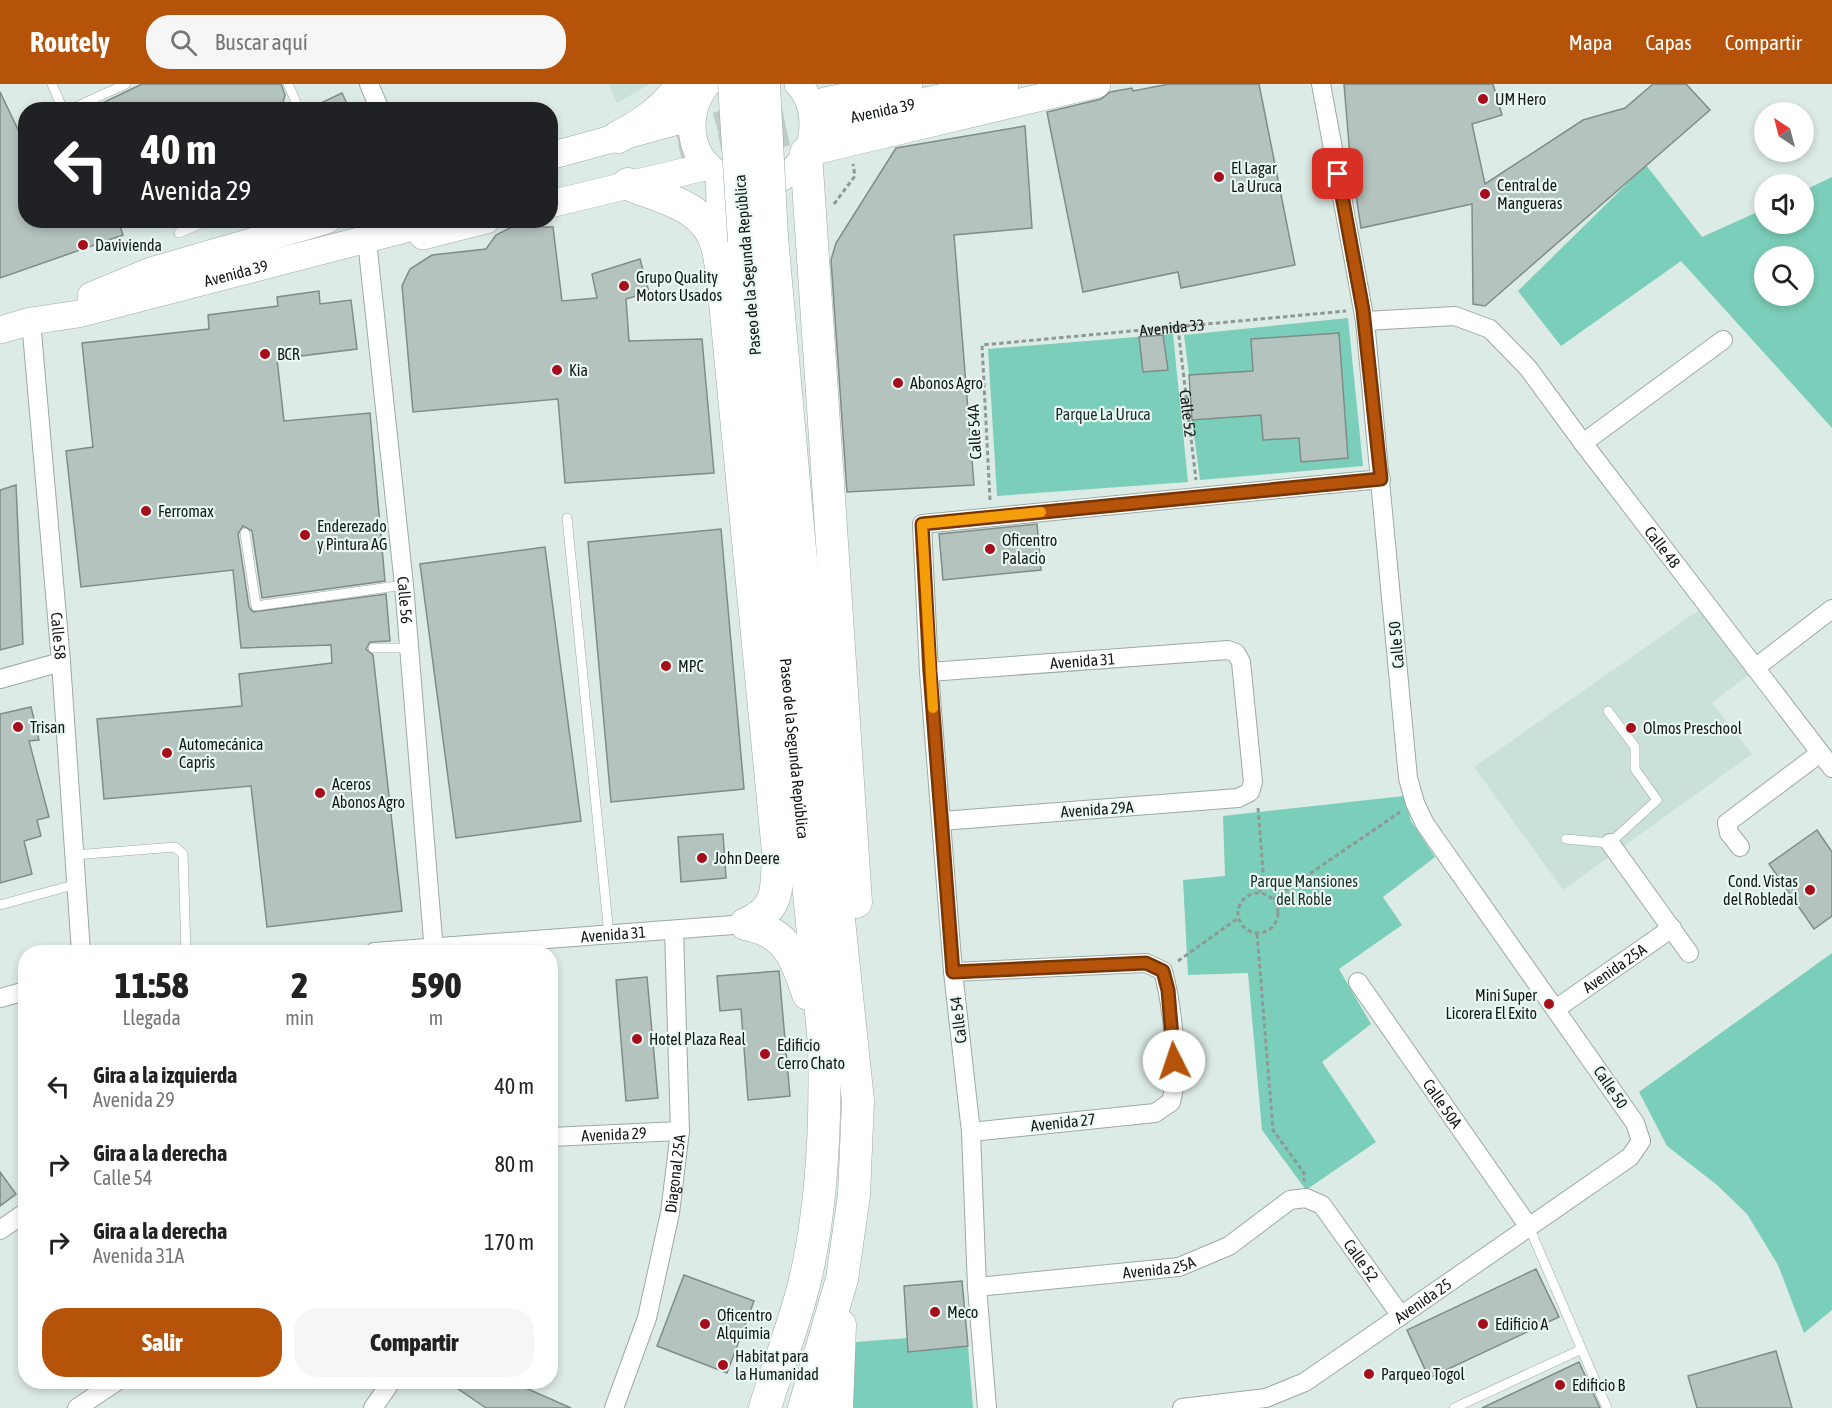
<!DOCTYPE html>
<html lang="es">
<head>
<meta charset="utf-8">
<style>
  :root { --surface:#fff; --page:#f6f6f6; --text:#222; --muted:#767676; --accent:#b45309 }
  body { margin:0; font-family:"Asap Condensed",sans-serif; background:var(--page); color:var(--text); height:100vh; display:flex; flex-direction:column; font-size:22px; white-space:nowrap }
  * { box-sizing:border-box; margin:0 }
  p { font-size:20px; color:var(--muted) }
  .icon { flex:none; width:33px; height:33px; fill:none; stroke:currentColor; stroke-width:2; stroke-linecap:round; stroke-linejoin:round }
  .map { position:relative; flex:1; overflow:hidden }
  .panel { position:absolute; left:18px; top:861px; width:540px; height:444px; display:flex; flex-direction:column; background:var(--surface); border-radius:24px; box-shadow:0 3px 9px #0003 }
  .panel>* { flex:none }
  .top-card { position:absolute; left:18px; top:18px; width:540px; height:126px; border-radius:24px; box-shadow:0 3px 9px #0003; background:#202124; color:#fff; overflow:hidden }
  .needle { width:39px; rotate:324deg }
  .fabs { position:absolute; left:1754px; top:18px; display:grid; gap:12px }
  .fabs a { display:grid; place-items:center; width:60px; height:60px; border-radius:50%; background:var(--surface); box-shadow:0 3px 9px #0003; font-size:30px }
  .pin { position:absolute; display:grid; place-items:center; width:51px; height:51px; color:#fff; margin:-26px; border-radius:12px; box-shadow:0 3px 9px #0006 }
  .me { position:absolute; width:66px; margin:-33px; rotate:356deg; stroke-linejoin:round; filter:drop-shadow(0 0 4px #0008) }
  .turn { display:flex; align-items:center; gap:21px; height:126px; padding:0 24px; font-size:27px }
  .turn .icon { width:78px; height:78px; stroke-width:2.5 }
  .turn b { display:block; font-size:42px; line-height:51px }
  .eta { display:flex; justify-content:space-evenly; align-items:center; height:102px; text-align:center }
  .eta b { font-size:36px; font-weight:800; line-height:42px }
  .action { display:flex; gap:12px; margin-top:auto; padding:12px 24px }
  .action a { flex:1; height:69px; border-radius:24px; background:var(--accent); color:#fff; font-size:24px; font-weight:800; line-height:69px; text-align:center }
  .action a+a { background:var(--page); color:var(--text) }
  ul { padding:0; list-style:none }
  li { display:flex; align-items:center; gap:18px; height:78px; padding:0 24px }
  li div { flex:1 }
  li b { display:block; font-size:22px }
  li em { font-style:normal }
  header { display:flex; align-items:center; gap:36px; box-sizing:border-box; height:84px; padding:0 30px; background:var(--accent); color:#fff }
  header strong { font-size:28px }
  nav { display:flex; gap:33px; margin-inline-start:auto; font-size:21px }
  .search { width:420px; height:54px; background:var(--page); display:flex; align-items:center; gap:15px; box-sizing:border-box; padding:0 21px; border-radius:24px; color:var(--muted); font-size:22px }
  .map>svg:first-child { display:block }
</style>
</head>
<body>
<header>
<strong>Routely</strong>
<div class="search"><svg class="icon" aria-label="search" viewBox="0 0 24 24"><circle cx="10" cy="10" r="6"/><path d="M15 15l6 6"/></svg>Buscar aquí</div>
<nav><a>Mapa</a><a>Capas</a><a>Compartir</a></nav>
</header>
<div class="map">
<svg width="1832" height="1324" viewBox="0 0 1832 1324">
  <rect width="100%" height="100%" fill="#ddebe7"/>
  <g fill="#cae1da">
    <polygon points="608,0 650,0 617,19"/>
    <polygon points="1699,526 1749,590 1712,619 1752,670 1563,806 1474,683"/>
  </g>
  <g fill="#7bceb9" fill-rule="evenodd">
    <path d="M1646,81L1702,153L1764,125V140H1803V107L1832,93V344L1681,177L1561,262L1518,207ZM1764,172H1803V212H1764Z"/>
    <polygon points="1348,234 1363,382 1200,396 1192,336 1261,331 1263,356 1299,354 1347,374 1339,249 1251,255 1253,287 1189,291 1184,251"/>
    <polygon points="1173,250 1188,398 997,412 988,265"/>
    <polygon points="1404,712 1411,737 1435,773 1383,813 1402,841 1339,885 1371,940 1322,978 1376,1058 1306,1106 1262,1046 1248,889 1188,891 1183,796 1225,792 1223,732"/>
    <polygon points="1832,869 1832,1226 1804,1249 1778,1181 1747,1130 1717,1101 1667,1062 1639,1008"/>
    <polygon points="907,1254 909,1268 968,1262 973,1324 850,1324 856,1258"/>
  </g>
  <g fill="#b5c3bf" stroke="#7f8c88" stroke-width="1.5">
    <polygon points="142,0 281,0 285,11 281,26 88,26"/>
    <polygon points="1169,0 1259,0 1295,181 1181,204 1178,188 1083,208 1047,28 1101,15 1110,8 1132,4 1133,7"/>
    <polygon points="1344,0 1493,0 1502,31 1472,40 1485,100 1583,36 1625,24 1653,0 1686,0 1710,26 1485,222 1473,220 1472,120 1361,144 1350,72"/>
    <polygon points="0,8 26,62 26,136 118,136 123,151 0,194"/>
    <polygon points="342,9 350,26 306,26"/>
    <polygon points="1025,42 1032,144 954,151 974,401 847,408 831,176 836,159 896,64"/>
    <polygon points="512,143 553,143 562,217 597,214 592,190 640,175 649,208 626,215 629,257 702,255 714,389 565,399 558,315 413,328 402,202 410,185 432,171 486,165 496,151"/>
    <polygon points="319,207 320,220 351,216 357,265 277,275 284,337 370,329 385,497 262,514 252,447 243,442 238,450 249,523 253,528 386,510 390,557 370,558 366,565 373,571 402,827 267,843 251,702 104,715 97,635 242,622 239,590 332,579 331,561 241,564 233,486 81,503 66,367 93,363 82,259 209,245 208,231 278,222 277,213"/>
    <polygon points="1339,249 1348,374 1301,378 1299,354 1263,356 1261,331 1192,336 1189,291 1253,287 1251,255"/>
    <polygon points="1163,251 1168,286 1143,288 1139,253"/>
    <polygon points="16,401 23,560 0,566 0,406"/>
    <polygon points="1037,440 1041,486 943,496 939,450"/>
    <polygon points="721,445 744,705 611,718 588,458"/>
    <polygon points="545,463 581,737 456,754 420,480"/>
    <polygon points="31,623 39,656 29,657 49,733 37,736 41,752 24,757 32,790 0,799 0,630"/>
    <polygon points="1817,746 1832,768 1832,832 1814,845 1769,780"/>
    <polygon points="723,750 726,794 681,798 678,753"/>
    <polygon points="779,887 790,1012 748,1016 741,925 720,927 717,892"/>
    <polygon points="647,893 658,1014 626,1017 616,896"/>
    <polygon points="0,1088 16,1110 0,1122"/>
    <polygon points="1536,1185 1559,1233 1429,1294 1407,1246"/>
    <polygon points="684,1191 754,1217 727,1289 657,1262"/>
    <polygon points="962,1197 968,1262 908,1268 904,1202"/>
    <polygon points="1776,1267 1792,1324 1697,1324 1688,1292"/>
    <polygon points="1579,1278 1600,1324 1482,1324"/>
    <polygon points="448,1298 512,1298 571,1324 486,1324"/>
  </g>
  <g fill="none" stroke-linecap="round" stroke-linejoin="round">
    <g stroke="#bfcbc8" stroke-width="27" stroke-dasharray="27 14" stroke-linecap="butt">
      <polyline points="677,53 751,32 825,17"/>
      <polyline points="681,73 828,38"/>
    </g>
    <g stroke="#9ca9a5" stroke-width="10">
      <g id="service">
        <polyline points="52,0 63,26"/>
        <polyline points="288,0 296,18"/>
        <polyline points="69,26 126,0"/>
        <polyline points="179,149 209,136"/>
        <polyline points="567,434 609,851"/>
        <polyline points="245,449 256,522 404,501"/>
        <polyline points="373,564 409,564"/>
        <polyline points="1566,755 1610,759 1657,716 1635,685 1635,663 1608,627"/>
        <polyline points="74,771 175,763 183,770 186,868"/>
        <polyline points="0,821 77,800"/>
        <polyline points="1529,1143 1607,1324"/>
        <polyline points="1454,1324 1580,1266"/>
      </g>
    </g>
    <g stroke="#9ca9a5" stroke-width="20">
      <g id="minor">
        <polyline points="369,0 380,26"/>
        <path id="s3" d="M368,166L404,501L434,868"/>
        <path id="s4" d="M31,237L61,578L81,868"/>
        <path id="s5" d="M1365,237L1455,232L1490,245L1528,284L1583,359L1832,684"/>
        <polyline points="1583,359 1723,256"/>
        <polyline points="1755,584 1832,525"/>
        <path id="s6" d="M929,588L1228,566L1236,569L1241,578L1253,698L1250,708L1238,714L942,737"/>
        <polyline points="0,595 61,578"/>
        <polyline points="1610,759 1689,869"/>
        <polyline points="1740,763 1729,749 1727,739 1820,669"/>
        <path id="s7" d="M374,868L746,840"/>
        <path d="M953,888L1146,879L1163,887C1172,920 1180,986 1171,1018L1155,1029L971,1048"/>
        <path id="s8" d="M1358,898L1529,1143"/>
        <polyline points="0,914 26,907"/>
        <path id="s9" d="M1557,924L1672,844"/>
        <path id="s10" d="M550,1053L680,1047"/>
        <polyline points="0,1146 26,1128"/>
        <path id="s11" d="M977,1203L1179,1183L1229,1162L1290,1116L1306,1114L1322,1121L1401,1232"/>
        <polyline points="77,1324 116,1298"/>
        <polyline points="373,1324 391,1298"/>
        <path id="s12" d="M614,1324L647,1234L670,1129L680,1047L674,846"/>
        <polyline points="987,1324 977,1203 971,1048 953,888 929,588 922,440 1381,395"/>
        <path id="s13" d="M1182,1324L1266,1314L1305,1298L1630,1073L1641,1057L1635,1039L1425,740L1415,719L1408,694L1365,237L1321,0"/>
      </g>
    </g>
    <g stroke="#9ca9a5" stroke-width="28">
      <g id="secondary">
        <path d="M707,0C697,12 692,26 692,42C693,114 801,121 812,51C815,33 811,13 798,0"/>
        <polyline points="825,17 909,0"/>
        <path id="s14" d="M828,38L1005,0"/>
        <polyline points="806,69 1097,0"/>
        <polyline points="550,72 692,33"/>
        <polyline points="550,120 708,82"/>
        <polyline points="423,152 486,136"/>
        <polyline points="91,212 151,187 327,136"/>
        <path id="s15" d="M0,246L31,237L78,230L440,136"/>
      </g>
    </g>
    <g stroke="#9ca9a5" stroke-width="33">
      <g id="trunk">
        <path d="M618,53C645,39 665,25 682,0"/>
        <polyline points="806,69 856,818"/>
        <polyline points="722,93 723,168"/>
        <path d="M628,100C661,114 706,121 717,162C721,177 722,193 724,208L778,768C776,802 782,824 746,840"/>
        <polyline points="772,153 800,465 858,1017 854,1111 842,1195 804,1324"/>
        <path id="s16" d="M744,157L824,959C826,1036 823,1117 806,1192C796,1237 778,1280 765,1324"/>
        <path d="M746,840C787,848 796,873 808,910"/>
        <polyline points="837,1324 840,1241"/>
      </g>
    </g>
    <g stroke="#8e9995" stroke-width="3" stroke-dasharray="4.5 3" stroke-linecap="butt">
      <polyline points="834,120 855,92 853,80"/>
      <path id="s1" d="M1178,244L1196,396"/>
      <path id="s2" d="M990,416L982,261L1346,227"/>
      <polyline points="1258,724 1263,787 1260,808"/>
      <circle cx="1258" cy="829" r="20"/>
      <polyline points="1273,815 1400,728"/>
      <polyline points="1257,850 1273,1046 1304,1089 1304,1097"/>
      <polyline points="1178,877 1237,835"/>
    </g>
    <use href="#service" stroke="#fff" stroke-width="9"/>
    <use href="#minor" stroke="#fff" stroke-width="18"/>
    <use href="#secondary" stroke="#fff" stroke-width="27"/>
    <use href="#trunk" stroke="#fff" stroke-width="32"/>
    <g stroke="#9ca9a5" stroke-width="33" stroke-linecap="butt">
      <g id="trunk-bridge">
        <polyline points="734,0 744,157"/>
        <polyline points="764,0 772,153"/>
      </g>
    </g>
    <use href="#trunk-bridge" stroke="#fff" stroke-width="32"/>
  </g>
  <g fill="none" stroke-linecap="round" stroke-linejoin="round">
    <g stroke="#753606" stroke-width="15">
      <polyline id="route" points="1174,977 1168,906 1163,887 1146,879 953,888 930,588 922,440 1381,395 1363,226 1338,90"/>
    </g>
    <use href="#route" stroke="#b45309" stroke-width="10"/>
    <polyline stroke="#f59e0b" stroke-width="10" points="933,624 922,440 1041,428"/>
  </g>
  <g fill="#a60e1a" stroke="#eaf8f4" stroke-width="2">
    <circle cx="1483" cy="15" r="6"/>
    <circle cx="1219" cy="93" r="6"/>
    <circle cx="1485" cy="110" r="6"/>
    <circle cx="83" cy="161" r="6"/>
    <circle cx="624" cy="202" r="6"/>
    <circle cx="265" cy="270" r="6"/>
    <circle cx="557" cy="286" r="6"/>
    <circle cx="898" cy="299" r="6"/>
    <circle cx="146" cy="427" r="6"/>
    <circle cx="305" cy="451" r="6"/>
    <circle cx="990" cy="465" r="6"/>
    <circle cx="666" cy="582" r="6"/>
    <circle cx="18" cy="643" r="6"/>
    <circle cx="1631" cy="644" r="6"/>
    <circle cx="167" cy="669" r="6"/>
    <circle cx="320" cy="709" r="6"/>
    <circle cx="702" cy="774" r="6"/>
    <circle cx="1810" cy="806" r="6"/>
    <circle cx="1549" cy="920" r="6"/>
    <circle cx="637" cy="955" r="6"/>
    <circle cx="765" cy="970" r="6"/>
    <circle cx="935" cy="1228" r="6"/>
    <circle cx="705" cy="1240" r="6"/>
    <circle cx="1483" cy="1240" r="6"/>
    <circle cx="723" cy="1281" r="6"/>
    <circle cx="1369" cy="1290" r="6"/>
    <circle cx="1560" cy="1301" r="6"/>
  </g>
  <g text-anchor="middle" stroke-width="4.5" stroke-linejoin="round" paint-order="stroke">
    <g font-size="16" fill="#131816" stroke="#eaf8f4" text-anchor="start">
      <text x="1495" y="21">UM Hero</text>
      <text x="1231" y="90">El Lagar<tspan x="1231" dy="18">La Uruca</tspan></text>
      <text x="1497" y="107">Central de<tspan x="1497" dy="18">Mangueras</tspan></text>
      <text x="95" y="167">Davivienda</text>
      <text x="636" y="199">Grupo Quality<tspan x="636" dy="18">Motors Usados</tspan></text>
      <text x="277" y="276">BCR</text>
      <text x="569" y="292">Kia</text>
      <text x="910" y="305">Abonos Agro</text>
      <text x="158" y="433">Ferromax</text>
      <text x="317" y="448">Enderezado<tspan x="317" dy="18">y Pintura AG</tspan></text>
      <text x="1002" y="462">Oficentro<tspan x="1002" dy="18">Palacio</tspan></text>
      <text x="678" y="588">MPC</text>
      <text x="30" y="649">Trisan</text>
      <text x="1643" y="650">Olmos Preschool</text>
      <text x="179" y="666">Automecánica<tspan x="179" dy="18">Capris</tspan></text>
      <text x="332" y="706">Aceros<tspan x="332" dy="18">Abonos Agro</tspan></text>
      <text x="714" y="780">John Deere</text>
      <text x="1798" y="803" text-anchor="end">Cond. Vistas<tspan x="1798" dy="18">del Robledal</tspan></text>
      <text x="1537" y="917" text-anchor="end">Mini Super<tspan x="1537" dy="18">Licorera El Exito</tspan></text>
      <text x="649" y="961">Hotel Plaza Real</text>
      <text x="777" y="967">Edificio<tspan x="777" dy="18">Cerro Chato</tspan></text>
      <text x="947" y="1234">Meco</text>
      <text x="717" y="1237">Oficentro<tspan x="717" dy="18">Alquimia</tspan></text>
      <text x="1495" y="1246">Edificio A</text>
      <text x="735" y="1278">Habitat para<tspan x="735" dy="18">la Humanidad</tspan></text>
      <text x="1381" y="1296">Parqueo Togol</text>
      <text x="1572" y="1307">Edificio B</text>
    </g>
    <g font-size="16" fill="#131816" stroke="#eaf8f4">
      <text dy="6" stroke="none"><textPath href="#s14" startOffset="56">Avenida 39</textPath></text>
      <text transform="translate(747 181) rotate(-95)" y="6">Paseo de la Segunda República</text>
      <text dy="6" stroke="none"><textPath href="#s15" startOffset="243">Avenida 39</textPath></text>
      <text dy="6" stroke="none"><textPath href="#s2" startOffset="346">Avenida 33</textPath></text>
      <text dy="6" stroke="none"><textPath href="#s1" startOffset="86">Calle 52</textPath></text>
      <text transform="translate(974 348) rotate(-93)" y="6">Calle 54A</text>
      <text dy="6" stroke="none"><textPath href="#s5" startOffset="406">Calle 48</textPath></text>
      <text dy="6" stroke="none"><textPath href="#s3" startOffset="352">Calle 56</textPath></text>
      <text dy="6" stroke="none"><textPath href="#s4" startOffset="316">Calle 58</textPath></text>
      <text transform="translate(1396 561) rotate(-95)" y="6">Calle 50</text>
      <text dy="6" stroke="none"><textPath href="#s6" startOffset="154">Avenida 31</textPath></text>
      <text dy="6" stroke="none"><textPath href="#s16" startOffset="510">Paseo de la Segunda República</textPath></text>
      <text transform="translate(1097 725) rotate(-4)" y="6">Avenida 29A</text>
      <text dy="6" stroke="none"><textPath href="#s7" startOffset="240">Avenida 31</textPath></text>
      <text dy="6" stroke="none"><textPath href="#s9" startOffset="70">Avenida 25A</textPath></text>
      <text transform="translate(958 936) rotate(-97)" y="6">Calle 54</text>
      <text transform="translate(1611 1003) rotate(56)" y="6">Calle 50</text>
      <text dy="6" stroke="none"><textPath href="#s8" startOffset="148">Calle 50A</textPath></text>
      <text transform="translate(1063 1038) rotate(-6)" y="6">Avenida 27</text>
      <text dy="6" stroke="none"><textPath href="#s10" startOffset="64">Avenida 29</textPath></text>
      <text dy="6" stroke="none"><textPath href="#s12" startOffset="243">Diagonal 25A</textPath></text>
      <text dy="6" stroke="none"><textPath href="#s11" startOffset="435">Calle 52</textPath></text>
      <text dy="6" stroke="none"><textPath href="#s11" startOffset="183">Avenida 25A</textPath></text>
      <text dy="6" stroke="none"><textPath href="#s13" startOffset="270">Avenida 25</textPath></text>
    </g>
    <g font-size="16" fill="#192e28" stroke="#eaf8f4">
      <text x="1103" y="336">Parque La Uruca</text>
      <text x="1304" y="803">Parque Mansiones<tspan x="1304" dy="18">del Roble</tspan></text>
    </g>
  </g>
</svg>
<div class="fabs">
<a><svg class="needle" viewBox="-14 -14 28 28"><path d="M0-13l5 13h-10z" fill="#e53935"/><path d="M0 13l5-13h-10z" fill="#767676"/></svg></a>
<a><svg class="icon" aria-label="sound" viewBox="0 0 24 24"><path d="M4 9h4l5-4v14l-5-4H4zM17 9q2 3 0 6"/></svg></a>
<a><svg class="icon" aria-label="search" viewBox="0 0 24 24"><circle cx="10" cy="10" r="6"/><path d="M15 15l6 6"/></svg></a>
</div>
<div class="pin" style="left:1338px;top:90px;background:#d93025"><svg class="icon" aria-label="arrive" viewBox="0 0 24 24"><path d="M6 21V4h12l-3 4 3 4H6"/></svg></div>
<svg class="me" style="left:1174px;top:977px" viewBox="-20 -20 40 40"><circle r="19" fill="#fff"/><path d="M0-13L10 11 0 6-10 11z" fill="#b45309"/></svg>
<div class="top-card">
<div class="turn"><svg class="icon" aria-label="left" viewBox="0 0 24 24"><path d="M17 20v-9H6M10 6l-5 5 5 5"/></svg><div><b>40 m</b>Avenida 29</div></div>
</div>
<section class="panel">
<div class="eta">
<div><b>11:58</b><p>Llegada</p></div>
<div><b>2</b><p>min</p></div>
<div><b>590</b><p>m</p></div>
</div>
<ul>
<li><svg class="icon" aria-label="left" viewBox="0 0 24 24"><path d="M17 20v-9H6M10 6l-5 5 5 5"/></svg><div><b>Gira a la izquierda</b><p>Avenida 29</p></div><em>40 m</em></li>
<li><svg class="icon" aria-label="right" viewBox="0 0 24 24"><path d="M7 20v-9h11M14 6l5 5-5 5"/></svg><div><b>Gira a la derecha</b><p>Calle 54</p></div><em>80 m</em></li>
<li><svg class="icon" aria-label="right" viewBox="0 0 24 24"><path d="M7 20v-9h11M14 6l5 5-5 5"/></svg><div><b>Gira a la derecha</b><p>Avenida 31A</p></div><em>170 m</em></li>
</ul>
<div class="action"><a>Salir</a><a>Compartir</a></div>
</section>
</div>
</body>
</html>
